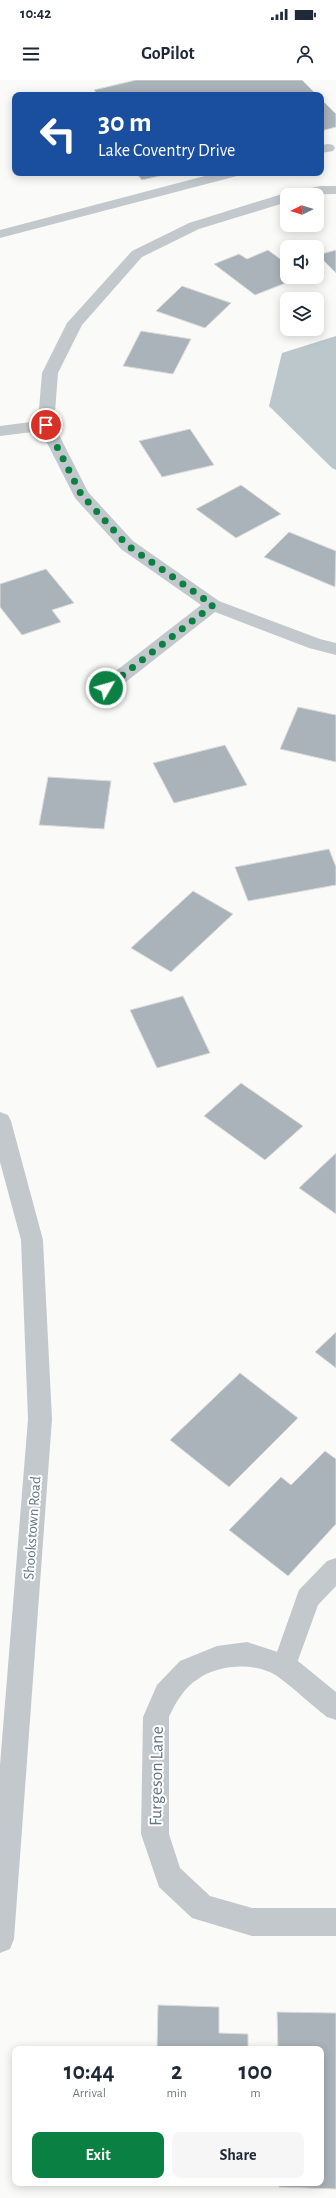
<!DOCTYPE html>
<html lang="en">
<head>
<meta charset="utf-8">
<style>
  :root { --surface:#fff; --page:#f6f6f7; --text:#1f2937; --muted:#747a83; --accent:#0b8043 }
  body { margin:0; font-family:"Alegreya Sans",sans-serif; background:var(--page); color:var(--text); height:100vh; display:flex; flex-direction:column; font-size:15px; white-space:nowrap }
  * { box-sizing:border-box; margin:0 }
  p { font-size:13px; color:var(--muted) }
  .icon { flex:none; width:22px; height:22px; fill:none; stroke:currentColor; stroke-width:2; stroke-linecap:round; stroke-linejoin:round }
  .map { position:relative; flex:1; overflow:hidden }
  .panel { position:absolute; left:12px; top:1966px; width:312px; height:140px; display:flex; flex-direction:column; background:var(--surface); border-radius:8px; box-shadow:0 2px 10px #0003 }
  .panel>* { flex:none }
  .guide { position:absolute; left:12px; top:12px; width:312px; height:84px; border-radius:8px; box-shadow:0 2px 10px #0003; background:#1a4fa0; color:#fff; overflow:hidden }
  .needle { width:26px; rotate:265deg }
  .controls { position:absolute; left:280px; top:108px; display:grid; gap:8px }
  .controls a { display:grid; place-items:center; width:44px; height:44px; border-radius:8px; background:var(--surface); box-shadow:0 2px 10px #0003; font-size:20px }
  .pin { position:absolute; display:grid; place-items:center; width:34px; height:34px; color:#fff; margin:-17px; border:2px solid #fff; border-radius:50%; box-shadow:0 1px 4px #0007 }
  .me { position:absolute; width:44px; margin:-22px; rotate:52deg; stroke-linejoin:round; filter:drop-shadow(0 0 3px #0008) }
  .turn { display:flex; align-items:center; gap:14px; height:84px; padding:0 20px; font-size:18px }
  .turn .icon { width:52px; height:52px; stroke-width:2.5 }
  .turn b { display:block; font-size:28px; line-height:34px }
  .eta { display:flex; justify-content:space-evenly; align-items:center; height:68px; text-align:center }
  .eta b { font-size:24px; font-weight:700; line-height:28px }
  .primary-button { display:flex; gap:8px; margin-top:auto; padding:8px 20px }
  .primary-button a { flex:1; height:46px; border-radius:8px; background:var(--accent); color:#fff; font-size:16px; font-weight:700; line-height:46px; text-align:center }
  .primary-button a+a { background:var(--page); color:var(--text) }
  .status { display:flex; justify-content:space-between; align-items:center; height:28px; padding:0 20px; background:var(--surface); direction:ltr }
  .status svg { height:11px; fill:currentColor }
  header { display:flex; justify-content:space-between; align-items:center; height:52px; padding:0 20px; background:var(--surface); font-size:18px; font-weight:700 }
  .map>svg:first-child { display:block }
</style>
</head>
<body>
<div class="status"><b>10:42</b><svg viewBox="0 0 49 12"><path d="M0 12V9h3v3zM5 12V6h3v6zM10 12V3h3v9zM15 12V0h3v12zM26 1h20v11H26zM47 4h2v5h-2z"/></svg></div>
<header><svg class="icon" aria-label="menu" viewBox="0 0 24 24"><path d="M4 6h16M4 12h16M4 18h16"/></svg>GoPilot<svg class="icon" aria-label="person" viewBox="0 0 24 24"><circle cx="12" cy="8" r="4"/><path d="M4 21q1-7 8-7t8 7"/></svg></header>
<div class="map">
<svg width="336" height="2118" viewBox="0 0 336 2118">
  <rect width="100%" height="100%" fill="#fafaf8"/>
  <polygon fill="#bbc7cb" points="336,256 336,390 332,388 269,326 282,273"/>
  <g fill="#aab3b9" stroke="#dcdcda">
    <polygon points="136,0 302,0 317,15 98,15 94,10"/>
    <polygon points="321,19 336,34 336,47 321,51"/>
    <polygon points="136,93 173,93 142,100"/>
    <polygon points="268,170 287,184 287,197 301,197 255,215 214,184 239,174 247,179"/>
    <polygon points="336,170 336,193 318,175"/>
    <polygon points="182,206 231,223 205,248 156,231"/>
    <polygon points="141,251 191,259 173,294 123,286"/>
    <polygon points="190,349 214,385 162,397 139,361"/>
    <polygon points="241,405 281,434 236,458 196,429"/>
    <polygon points="289,452 336,471 335,507 264,477"/>
    <polygon points="46,489 74,523 52,530 61,542 22,555 0,527 0,504"/>
    <polygon points="298,627 336,635 336,682 280,669"/>
    <polygon points="225,665 247,705 174,723 153,683"/>
    <polygon points="48,697 111,701 104,749 39,745"/>
    <polygon points="329,769 336,787 336,805 248,821 235,787"/>
    <polygon points="193,811 233,834 171,892 131,868"/>
    <polygon points="183,916 210,973 157,988 130,930"/>
    <polygon points="241,1003 303,1046 265,1080 204,1036"/>
    <polygon points="336,1073 336,1134 299,1108"/>
    <polygon points="336,1252 336,1288 315,1272"/>
    <polygon points="240,1293 298,1338 229,1407 170,1360"/>
    <polygon points="325,1371 336,1379 336,1444 288,1496 229,1450 281,1397 291,1405"/>
    <polygon points="158,1925 219,1927 219,1953 248,1954 248,1969 157,1969"/>
    <polygon points="277,1932 336,1933 336,2109 279,2107 279,2103 321,2103 321,1969 278,1969"/>
  </g>
  <g fill="none" stroke-linecap="round" stroke-linejoin="round">
    <g fill="#c3c8cc" fill-rule="evenodd">
      <polygon points="328,64 333,65 335,68 333,71 321,73 321,65"/>
      <polygon points="216,93 239,93 237,96 0,158 0,150"/>
      <polygon points="336,1478 336,1506 318,1525 293,1594 284,1598 275,1594 272,1586 299,1510 327,1481"/>
    </g>
    <g fill="#c3c8cc" fill-rule="evenodd">
      <polygon points="320,106 336,106 336,114 287,115 287,122 199,149 142,177 82,245 58,293 54,345 88,412 133,461 219,521 320,559 336,563 336,575 309,568 215,532 113,612 106,614 99,612 97,608 99,604 201,525 121,469 75,418 41,351 0,356 0,346 38,341 42,293 67,243 132,171 189,143 282,114"/>
      <path d="M247,1562L293,1577L336,1612V1640L327,1637C310,1624 294,1608 277,1596C256,1582 219,1584 198,1599C185,1607 175,1623 169,1637V1754L180,1788L210,1816L252,1828H336V1856H252L192,1838L159,1807L141,1754L143,1637L157,1605L180,1581L217,1566Z"/>
    </g>
    <polygon fill="#c3c8cc" fill-rule="evenodd" points="0,1032 8,1035 11,1041 43,1160 52,1339 14,1859 10,1869 0,1873 0,1685 28,1339 21,1160 0,1082"/>
  </g>
  <g fill="none" stroke-linecap="round" stroke-linejoin="round">
    <polyline stroke="#0b8043" stroke-width="7" stroke-dasharray="0 12.6" points="46,345 81,414 127,465 213,525 106,608"/>
  </g>
  <g text-anchor="middle" stroke-width="4" stroke-linejoin="round" paint-order="stroke">
    <g font-size="15" fill="#657683" stroke="#fff">
      <text transform="translate(32 1448) rotate(-86)" y="5">Shookstown Road</text>
    </g>
    <g font-size="18" fill="#657683" stroke="#fff">
      <text transform="translate(156 1696) rotate(-89)" y="6">Furgeson Lane</text>
    </g>
  </g>
</svg>
<div class="controls">
<a><svg class="needle" viewBox="-14 -14 28 28"><path d="M0-13l5 13h-10z" fill="#e53935"/><path d="M0 13l5-13h-10z" fill="#747a83"/></svg></a>
<a><svg class="icon" aria-label="sound" viewBox="0 0 24 24"><path d="M4 9h4l5-4v14l-5-4H4zM17 9q2 3 0 6"/></svg></a>
<a><svg class="icon" aria-label="layers" viewBox="0 0 24 24"><path d="M12 4l9 5-9 5-9-5zM3 14l9 5 9-5"/></svg></a>
</div>
<div class="pin" style="left:46px;top:345px;background:#d93025"><svg class="icon" aria-label="arrive" viewBox="0 0 24 24"><path d="M6 21V4h12l-3 4 3 4H6"/></svg></div>
<svg class="me" style="left:106px;top:608px" viewBox="-20 -20 40 40"><circle r="17" fill="#0b8043" stroke="#fff" stroke-width="3"/><path d="M0-11L8 9 0 5-8 9z" fill="#fff"/></svg>
<div class="guide">
<div class="turn"><svg class="icon" aria-label="left" viewBox="0 0 24 24"><path d="M17 20v-9H6M10 6l-5 5 5 5"/></svg><div><b>30 m</b>Lake Coventry Drive</div></div>
</div>
<section class="panel">
<div class="eta">
<div><b>10:44</b><p>Arrival</p></div>
<div><b>2</b><p>min</p></div>
<div><b>100</b><p>m</p></div>
</div>
<div class="primary-button"><a>Exit</a><a>Share</a></div>
</section>
</div>
</body>
</html>
